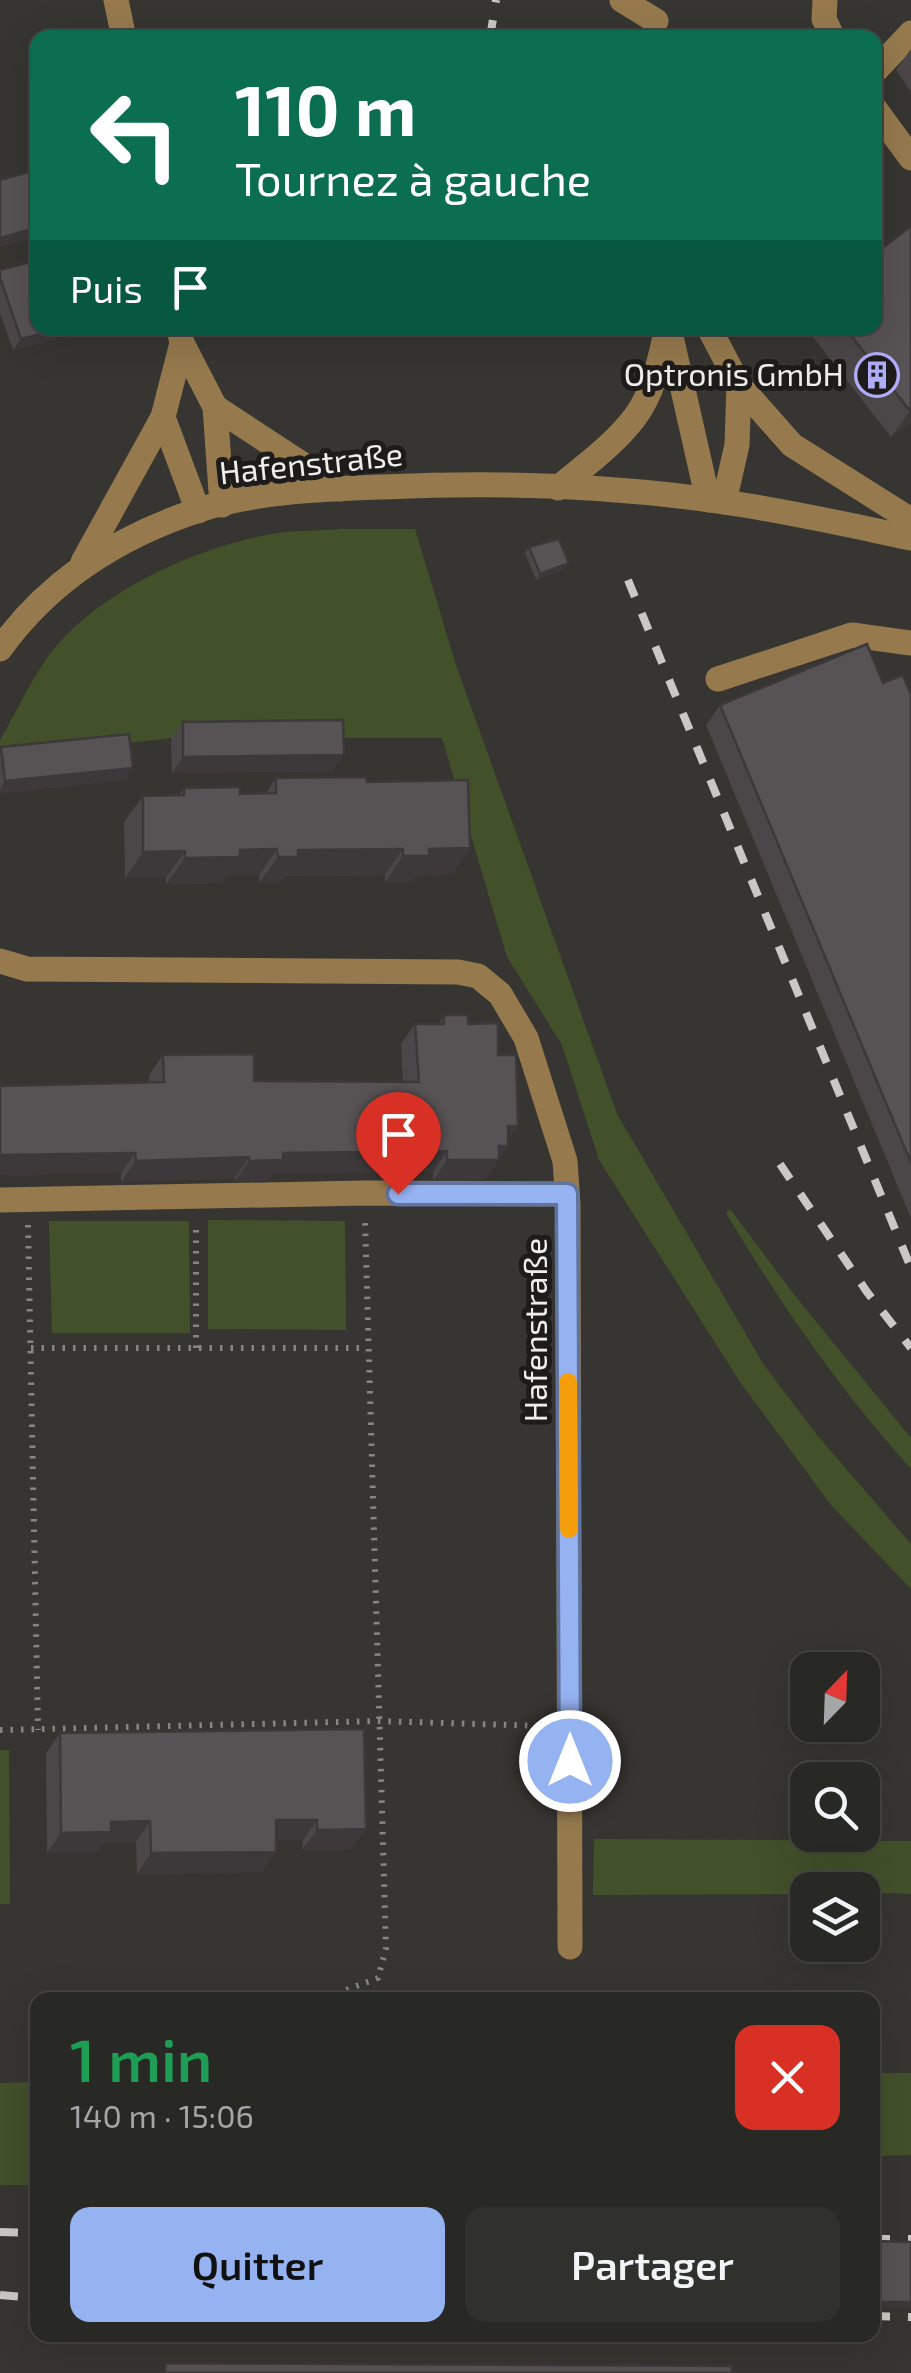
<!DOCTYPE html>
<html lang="fr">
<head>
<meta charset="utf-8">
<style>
  :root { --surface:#282825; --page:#30302d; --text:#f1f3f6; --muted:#a5a6a7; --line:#444442; --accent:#95b2f1 }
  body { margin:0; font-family:"Exo 2",sans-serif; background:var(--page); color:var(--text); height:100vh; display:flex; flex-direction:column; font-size:38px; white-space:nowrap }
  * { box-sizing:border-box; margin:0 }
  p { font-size:32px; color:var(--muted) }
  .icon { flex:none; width:55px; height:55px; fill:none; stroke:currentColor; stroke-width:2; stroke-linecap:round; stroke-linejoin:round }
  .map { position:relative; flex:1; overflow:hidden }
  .drawer { position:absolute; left:30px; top:1992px; width:850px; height:350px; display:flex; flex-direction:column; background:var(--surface); border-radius:20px; box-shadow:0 10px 40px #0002,0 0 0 2px var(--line) }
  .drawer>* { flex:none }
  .top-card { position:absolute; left:30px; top:30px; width:852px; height:305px; border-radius:20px; box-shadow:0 10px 40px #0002,0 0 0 2px var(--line); background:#0b6e4f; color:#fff; overflow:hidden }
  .needle { width:65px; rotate:23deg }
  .controls { position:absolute; left:790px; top:1652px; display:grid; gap:20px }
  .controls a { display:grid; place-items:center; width:90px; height:90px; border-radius:20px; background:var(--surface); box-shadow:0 10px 40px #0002,0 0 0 2px var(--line); font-size:50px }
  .pin { position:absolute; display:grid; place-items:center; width:85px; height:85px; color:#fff; margin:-102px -42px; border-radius:50% 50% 50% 0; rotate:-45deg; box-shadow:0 0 10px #0007 }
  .pin .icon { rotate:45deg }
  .me { position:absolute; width:110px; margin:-55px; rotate:0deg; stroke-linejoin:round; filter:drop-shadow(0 0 8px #0008) }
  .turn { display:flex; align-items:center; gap:35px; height:210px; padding:0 40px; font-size:45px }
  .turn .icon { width:130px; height:130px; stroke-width:2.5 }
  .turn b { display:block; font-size:70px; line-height:85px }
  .then { display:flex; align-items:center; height:95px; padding:0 40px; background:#0003; gap:20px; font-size:38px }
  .round { display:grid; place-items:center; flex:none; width:105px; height:105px; border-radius:20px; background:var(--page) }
  .summary { display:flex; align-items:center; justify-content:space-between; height:170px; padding:0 40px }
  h1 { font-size:60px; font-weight:600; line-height:75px; color:#1e9e55 }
  .action { display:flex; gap:20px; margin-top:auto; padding:20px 40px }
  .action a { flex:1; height:115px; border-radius:20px; background:var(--accent); color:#111; font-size:40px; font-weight:600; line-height:115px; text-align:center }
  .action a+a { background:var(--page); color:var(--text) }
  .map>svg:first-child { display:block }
</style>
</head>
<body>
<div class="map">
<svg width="911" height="2373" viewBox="0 0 911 2373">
  <rect width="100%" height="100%" fill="#363531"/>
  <g fill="#42512a">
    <path d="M341,529H415L456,665L617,1114L764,1365L817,1435L911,1544V1589L831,1505L740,1382L599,1160L562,1045L507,957L442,738H171L0,758V740C20,706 38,663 66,635C119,583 199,547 272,534C294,530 319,531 341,529Z"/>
    <path d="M730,1209L796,1297L911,1438V1469C840,1390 781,1305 726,1213Z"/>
    <polygon points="208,1220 345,1221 346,1330 208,1329"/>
    <polygon points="49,1221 189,1221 190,1333 52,1333"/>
    <polygon points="0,1750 9,1750 10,1904 0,1904"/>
    <polygon points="594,1839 911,1841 911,1894 808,1890 807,1894 593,1895"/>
    <polygon points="911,2073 911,2155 873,2156 873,2073"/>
    <polygon points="37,2082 37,2185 0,2185 0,2083"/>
  </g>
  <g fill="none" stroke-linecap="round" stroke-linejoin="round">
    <g stroke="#868582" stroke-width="6" stroke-dasharray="2.5 8" stroke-linecap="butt">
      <polyline points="28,1225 38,1730"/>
      <polyline points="31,1348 367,1348"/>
      <polyline points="196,1348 196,1222"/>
      <polyline points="0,1730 377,1721 544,1726"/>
      <polyline points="345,2000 346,1990 378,1978 386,1948 365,1220"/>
    </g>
    <g stroke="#967a4e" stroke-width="25">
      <polyline points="116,0 124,38"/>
      <polyline points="622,0 656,21"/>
      <polyline points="825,0 824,19 833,38"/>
      <polyline points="875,71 911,33"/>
      <polyline points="875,109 911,158"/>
      <polyline points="179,328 182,343 215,407 222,505"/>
      <polyline points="709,328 739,385 737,445 724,502"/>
      <polyline points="670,332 708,500"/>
      <polyline points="182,343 163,417 198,511"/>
      <polyline points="739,385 792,445 911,520"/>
      <polyline points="215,407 340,489"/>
      <path d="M558,488C584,466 614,445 635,417C654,392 660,358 667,328"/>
      <polyline points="83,562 163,417"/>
      <path d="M0,649C50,579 121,535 202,509C259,491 324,489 383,487C496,482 612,485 724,502C787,511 849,525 911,538"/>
      <polyline points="718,679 852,635 911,643"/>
      <polyline points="0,961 27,969 458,972 478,976 500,994 526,1038 565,1161 568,1204 570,1947"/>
      <polyline points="0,1200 365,1193 567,1194"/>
    </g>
    <g stroke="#c9c8c5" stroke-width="8" stroke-dasharray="18 18" stroke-linecap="butt">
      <polyline points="490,38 496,0"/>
      <polyline points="628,580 911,1268"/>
      <polyline points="780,1164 867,1292 911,1348"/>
      <polyline points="0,2232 38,2233"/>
      <polyline points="872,2239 911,2239"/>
      <polyline points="0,2295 38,2298"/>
      <polyline points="872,2316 911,2317"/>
    </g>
  </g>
  <g fill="#4b4748">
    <polygon points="911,49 911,92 896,70"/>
    <polygon points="911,226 911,422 891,437 806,328 875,328"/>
    <polygon points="0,270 63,328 55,339 13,350 0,313"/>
    <polygon points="529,547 569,563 564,569 536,580 525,553"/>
    <polygon points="883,683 911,695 911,1218 706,725 720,705"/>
    <polygon points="183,722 332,771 172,773 171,738"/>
    <polygon points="1,747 133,768 125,780 0,793 0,749"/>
    <polygon points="276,778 367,782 470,848 452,874 416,875 411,882 385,882 385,875 284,876 280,883 259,883 259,875 227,875 222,883 166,884 166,878 125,878 124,822 143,796 179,795 184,788 240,794 266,793"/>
    <polygon points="444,1015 468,1024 498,1055 508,1146 484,1180 433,1181 433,1172 273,1174 268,1181 235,1181 235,1178 121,1182 121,1173 0,1175 0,1086 149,1082 149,1075 163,1055 254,1081 403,1081 401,1044 415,1024 439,1024"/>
    <polygon points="364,1729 352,1849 302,1850 303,1840 276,1840 262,1872 137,1874 136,1842 104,1842 96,1853 47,1853 46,1753 60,1733"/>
  </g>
  <g fill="#3d393b">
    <polygon points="38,227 37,237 0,247 0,238"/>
    <polygon points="63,328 55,339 13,350 21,339"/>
    <polygon points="911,410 911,422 891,437"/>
    <polygon points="569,563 564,569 536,580 540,574"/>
    <polygon points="344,755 332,771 172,773 183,757"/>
    <polygon points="133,768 125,780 0,793 0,789 5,781"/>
    <polygon points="470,848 452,874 416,875 411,882 385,882 403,856 429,849"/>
    <polygon points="277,849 259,875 227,875 222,883 166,884 185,858 240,850"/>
    <polygon points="403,849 385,875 284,876 280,883 259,883 278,857 298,850"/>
    <polygon points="185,851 166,878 125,878 143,852"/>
    <polygon points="508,1126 518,1126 504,1146 508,1146 484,1180 433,1181 447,1160"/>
    <polygon points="447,1151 433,1172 273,1174 268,1181 235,1181 249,1161 283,1153"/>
    <polygon points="135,1153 121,1173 0,1175 0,1155"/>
    <polygon points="249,1157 235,1178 121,1182 136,1161"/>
    <polygon points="276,1820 317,1820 303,1840 262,1840"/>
    <polygon points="150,1821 136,1842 104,1842 96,1853 47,1853 61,1833 111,1822"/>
    <polygon points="366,1829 352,1849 302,1850 317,1830"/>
    <polygon points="276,1852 262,1872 137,1874 151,1853"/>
    <rect x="872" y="2302" width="39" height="6"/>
  </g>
  <g fill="#575254" stroke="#3d393b" stroke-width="2.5">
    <polygon points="29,172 38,200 38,227 0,238 0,180"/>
    <polygon points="911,226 911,410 910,411 845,328 875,328 875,254"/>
    <polygon points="38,260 38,328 62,328 21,339 0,278 0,270"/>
    <polygon points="559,539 569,563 540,574 529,547"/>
    <polygon points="867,644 883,683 903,675 911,695 911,1163 720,705"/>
    <polygon points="343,720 344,755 183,757 183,722"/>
    <polygon points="129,734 133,768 5,781 1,747"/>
    <polygon points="366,777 367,782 468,780 470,848 429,849 429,856 403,856 403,849 298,850 298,857 278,857 277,849 240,850 240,857 185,858 185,851 143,852 143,796 184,795 184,788 240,787 240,794 276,793 276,778"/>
    <polygon points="444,1015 468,1015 468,1024 498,1023 498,1055 516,1055 518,1126 508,1126 508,1146 499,1146 499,1160 447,1160 447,1151 283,1153 283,1160 249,1161 249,1157 136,1161 135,1153 0,1155 0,1086 164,1082 163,1055 254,1054 254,1081 419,1082 415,1024 444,1024"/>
    <polygon points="364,1729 366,1829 317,1830 317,1820 276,1820 276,1852 151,1853 150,1821 111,1822 111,1832 61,1833 60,1733"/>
    <polygon points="872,2241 911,2242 911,2302 872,2302"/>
    <polygon points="165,2363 732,2366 732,2373 165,2373"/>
  </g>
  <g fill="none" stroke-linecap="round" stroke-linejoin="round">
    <g stroke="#61749d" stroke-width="25">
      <polyline id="route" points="398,1194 567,1194 570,1761"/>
    </g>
    <use href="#route" stroke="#95b2f1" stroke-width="18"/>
    <polyline stroke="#f59e0b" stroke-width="18" points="568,1382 569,1529"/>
  </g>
  <defs>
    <g id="building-ring" transform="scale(2.25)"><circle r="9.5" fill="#1d1c1a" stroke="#b0aefa" stroke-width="1.5"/><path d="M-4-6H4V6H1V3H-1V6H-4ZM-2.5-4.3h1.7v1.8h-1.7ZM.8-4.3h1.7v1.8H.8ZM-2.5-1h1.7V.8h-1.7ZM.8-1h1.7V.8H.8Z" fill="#b0aefa"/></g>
  </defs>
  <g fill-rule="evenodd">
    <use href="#building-ring" x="877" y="375"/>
  </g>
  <g text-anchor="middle" stroke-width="10" stroke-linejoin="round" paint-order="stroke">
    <g font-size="32" fill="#efeeeb" stroke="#1d1c1a" text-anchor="end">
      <text x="844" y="386">Optronis GmbH</text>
    </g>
    <g font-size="32" fill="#efeeeb" stroke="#1d1c1a">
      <text transform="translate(311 464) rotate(-6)" y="11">Hafenstraße</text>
      <text transform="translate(536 1330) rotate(-90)" y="11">Hafenstraße</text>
    </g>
  </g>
</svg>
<div class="controls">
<a><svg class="needle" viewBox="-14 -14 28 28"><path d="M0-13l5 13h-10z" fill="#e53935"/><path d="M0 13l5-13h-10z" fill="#a5a6a7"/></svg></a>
<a><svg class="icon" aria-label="search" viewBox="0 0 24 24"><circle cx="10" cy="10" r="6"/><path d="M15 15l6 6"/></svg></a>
<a><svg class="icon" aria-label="layers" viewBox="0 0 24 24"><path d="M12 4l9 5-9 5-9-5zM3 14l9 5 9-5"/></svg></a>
</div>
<div class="pin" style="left:398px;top:1194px;background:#d93025"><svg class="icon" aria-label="arrive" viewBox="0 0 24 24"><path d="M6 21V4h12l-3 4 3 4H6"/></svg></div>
<svg class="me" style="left:570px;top:1761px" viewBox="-20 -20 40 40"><circle r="17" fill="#95b2f1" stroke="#fff" stroke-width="3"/><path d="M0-11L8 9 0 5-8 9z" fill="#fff"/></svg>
<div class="top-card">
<div class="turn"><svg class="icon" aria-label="left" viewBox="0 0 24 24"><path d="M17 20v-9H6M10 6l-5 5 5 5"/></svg><div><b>110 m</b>Tournez à gauche</div></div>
<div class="then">Puis<svg class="icon" aria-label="arrive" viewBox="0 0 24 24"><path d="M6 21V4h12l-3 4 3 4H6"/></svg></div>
</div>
<section class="drawer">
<div class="summary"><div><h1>1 min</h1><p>140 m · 15:06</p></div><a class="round" style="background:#d93025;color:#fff"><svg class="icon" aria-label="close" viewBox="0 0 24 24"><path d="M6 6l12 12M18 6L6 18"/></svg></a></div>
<div class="action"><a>Quitter</a><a>Partager</a></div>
</section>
</div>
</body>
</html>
